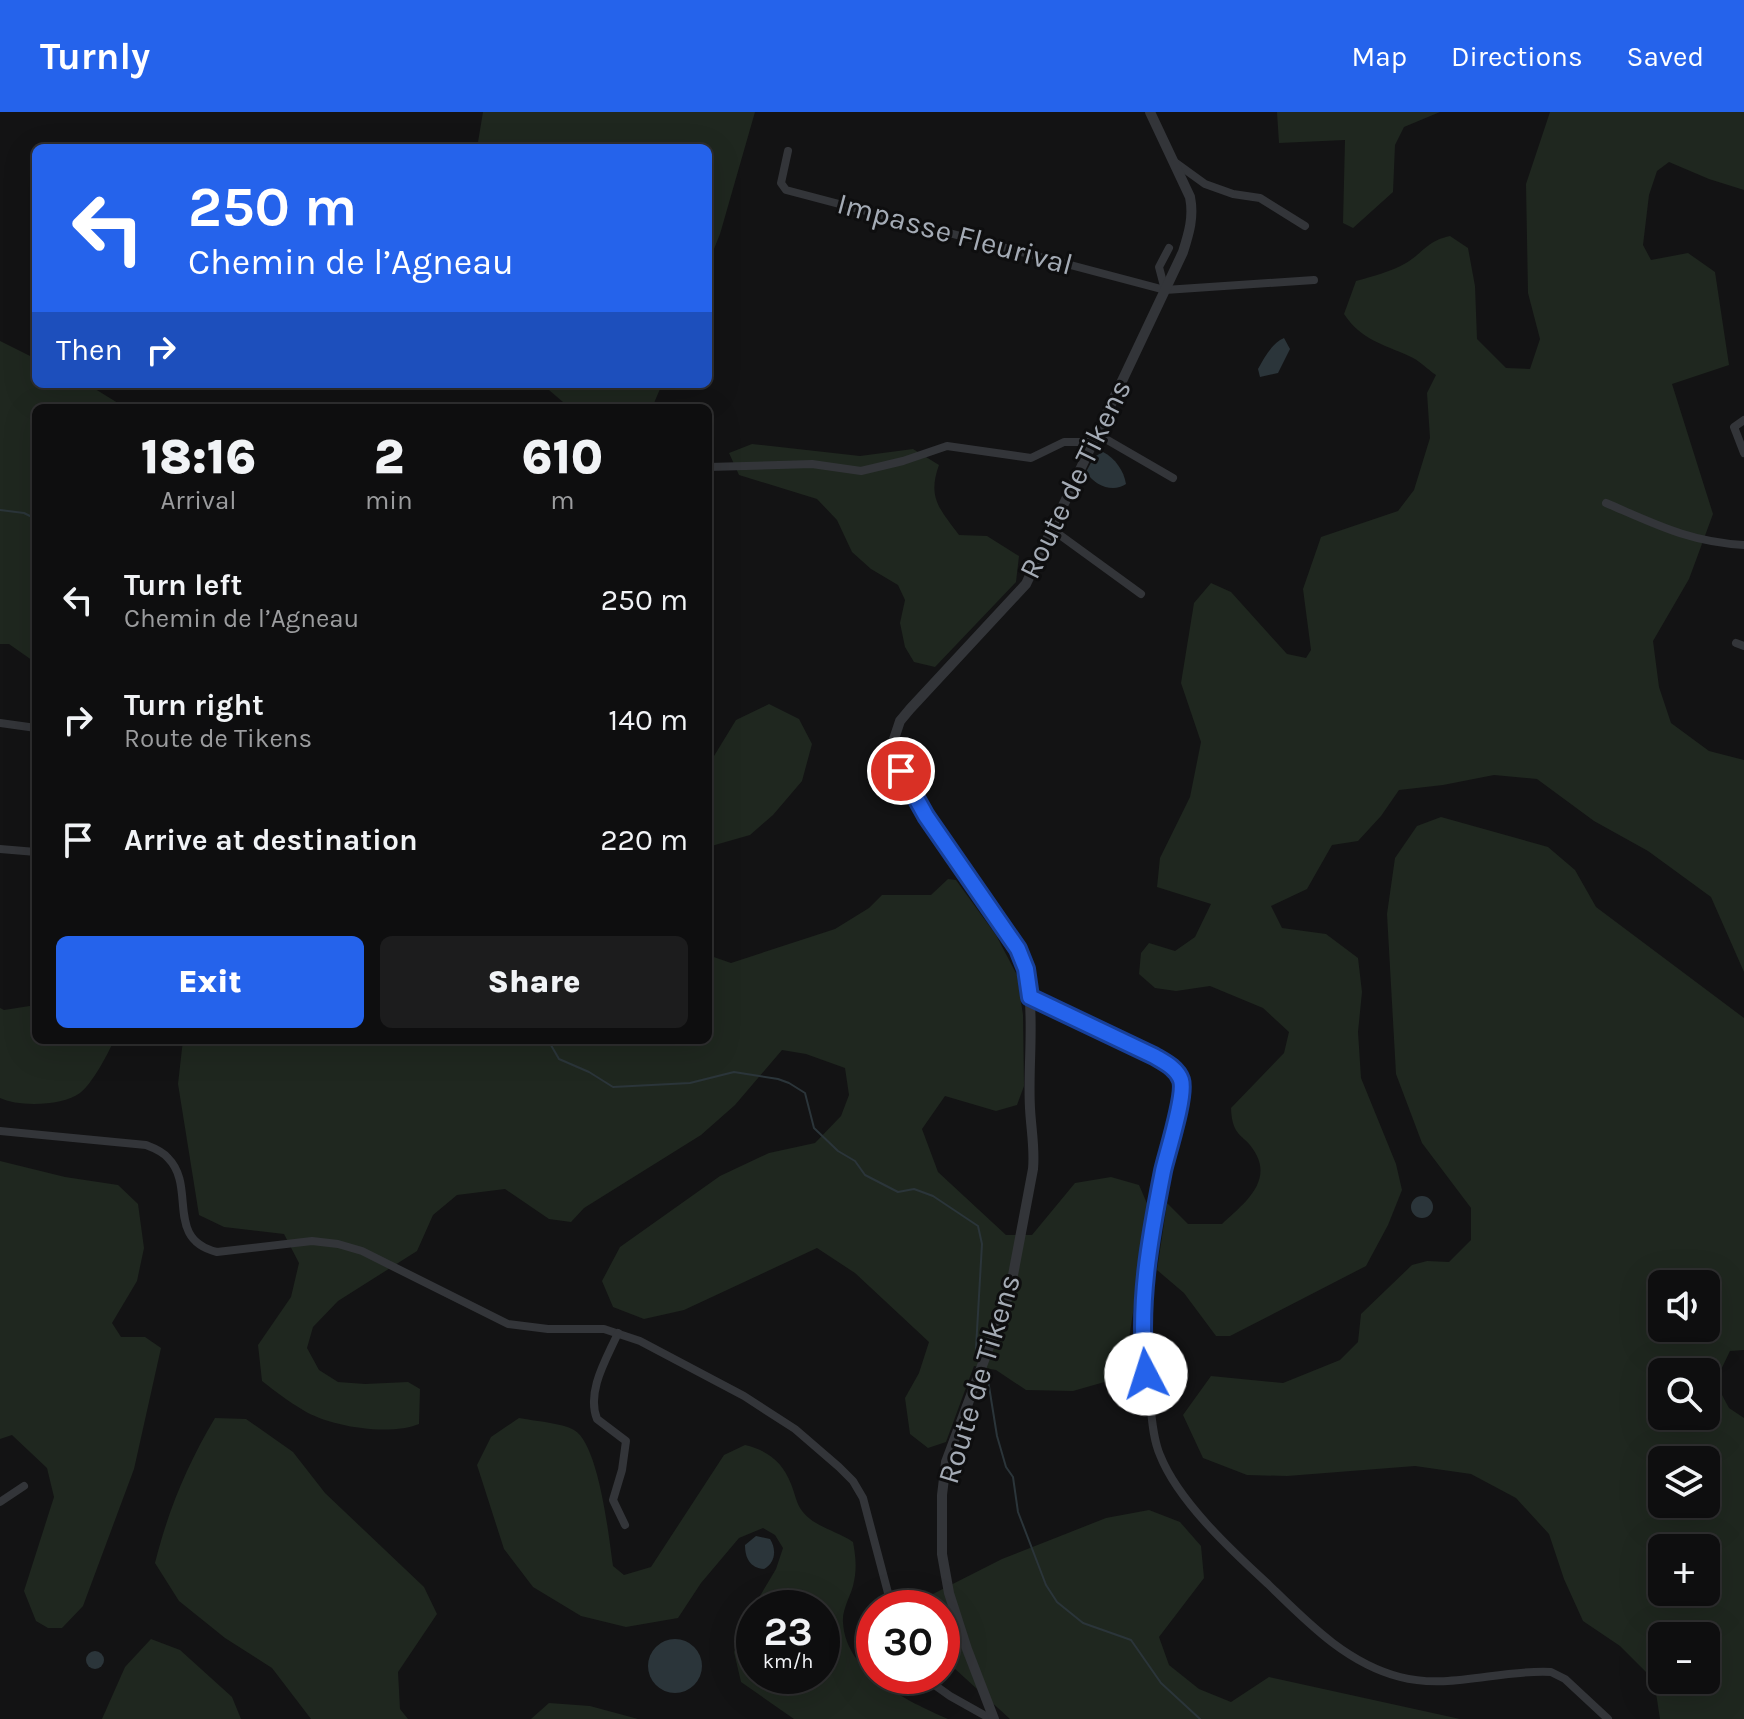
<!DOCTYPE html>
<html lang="en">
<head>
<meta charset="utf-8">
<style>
  :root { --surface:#0e0e0f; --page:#1c1c1d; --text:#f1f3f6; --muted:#9b9c9e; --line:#2e2e2f; --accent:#2563eb }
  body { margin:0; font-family:Karla,sans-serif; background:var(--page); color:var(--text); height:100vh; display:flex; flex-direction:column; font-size:30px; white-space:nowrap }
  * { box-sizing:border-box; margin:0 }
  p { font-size:26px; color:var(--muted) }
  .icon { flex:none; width:44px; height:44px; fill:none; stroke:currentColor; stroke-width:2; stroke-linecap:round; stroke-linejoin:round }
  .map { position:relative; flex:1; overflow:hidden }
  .drawer { position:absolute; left:32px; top:292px; width:680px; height:640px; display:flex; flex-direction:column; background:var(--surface); border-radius:12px; box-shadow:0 8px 32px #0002,0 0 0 2px var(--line) }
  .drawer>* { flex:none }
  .banner { position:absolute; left:32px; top:32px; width:680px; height:244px; border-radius:12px; box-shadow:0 8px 32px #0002,0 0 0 2px var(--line); background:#2563eb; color:#fff; overflow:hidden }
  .controls { position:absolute; left:1648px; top:1158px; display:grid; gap:16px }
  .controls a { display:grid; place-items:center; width:72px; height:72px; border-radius:12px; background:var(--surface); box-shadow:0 8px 32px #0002,0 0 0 2px var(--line); font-size:40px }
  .speed { position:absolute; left:736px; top:1478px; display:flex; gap:16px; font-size:40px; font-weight:700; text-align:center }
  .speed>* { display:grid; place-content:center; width:104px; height:104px; border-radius:50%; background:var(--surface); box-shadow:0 8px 32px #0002,0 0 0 2px var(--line); line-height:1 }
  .speed small { font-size:20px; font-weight:400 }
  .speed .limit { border:12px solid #d22; background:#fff; color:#111 }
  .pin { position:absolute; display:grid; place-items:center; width:68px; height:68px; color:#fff; margin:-34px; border:4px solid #fff; border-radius:50%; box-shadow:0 2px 8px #0007 }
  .me { position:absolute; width:88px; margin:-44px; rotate:355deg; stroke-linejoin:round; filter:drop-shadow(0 0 6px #0008) }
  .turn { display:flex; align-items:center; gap:28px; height:168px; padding:0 24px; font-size:36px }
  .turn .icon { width:104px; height:104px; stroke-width:2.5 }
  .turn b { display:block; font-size:56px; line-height:68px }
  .then { display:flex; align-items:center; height:76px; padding:0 24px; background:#0003; gap:16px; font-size:30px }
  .eta { display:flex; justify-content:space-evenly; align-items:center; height:136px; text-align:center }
  .eta b { font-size:48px; font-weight:800; line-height:56px }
  .cta { display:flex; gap:16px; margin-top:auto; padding:16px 24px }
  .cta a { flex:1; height:92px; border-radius:12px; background:var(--accent); color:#fff; font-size:32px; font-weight:800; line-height:92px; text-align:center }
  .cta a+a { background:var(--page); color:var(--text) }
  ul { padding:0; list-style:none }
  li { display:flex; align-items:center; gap:24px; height:120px; padding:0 24px }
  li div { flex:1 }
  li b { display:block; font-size:30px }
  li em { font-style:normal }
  header { display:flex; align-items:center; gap:48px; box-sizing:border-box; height:112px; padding:0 40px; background:var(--accent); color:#fff }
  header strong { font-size:38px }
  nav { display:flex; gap:44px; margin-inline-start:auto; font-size:28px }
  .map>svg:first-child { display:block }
</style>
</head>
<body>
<header>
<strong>Turnly</strong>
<nav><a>Map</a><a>Directions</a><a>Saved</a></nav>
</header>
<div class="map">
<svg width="1744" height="1607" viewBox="0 0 1744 1607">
  <rect width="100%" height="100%" fill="#131314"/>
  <g fill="#1f271f" fill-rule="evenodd">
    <polygon points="483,0 755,0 720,122 708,152 708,36 477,36"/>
    <polygon points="1277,0 1440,0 1404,15 1395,33 1393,80 1353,116 1343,111 1345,28 1279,31"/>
    <path d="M1550,0H1744V78L1709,67L1669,50L1657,59L1649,83L1643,133L1651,148L1688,141L1715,160L1729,253L1672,272L1713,402L1689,467L1653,529L1659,575L1671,611L1709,639L1744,648V860L1711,785L1648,739L1594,709L1537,667L1494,663L1443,673L1399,678L1381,704L1358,729L1332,733L1307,777L1271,794L1282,816L1326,822L1358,846L1362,880L1358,920L1361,966L1396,1052L1402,1078L1388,1113L1366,1154L1230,1224H1216L1184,1181L1157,1158L1167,1091L1188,1112H1222C1240,1095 1271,1073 1257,1044C1246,1021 1232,1028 1231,996L1284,941L1289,920L1263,896L1210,874L1176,879L1155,876L1139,862L1141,841L1149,831L1175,839L1195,825L1211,792L1157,775L1160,746L1190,685L1201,630L1181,571L1194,491L1211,471L1231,480L1287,542L1306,546L1311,538L1303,477L1321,425L1398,399L1414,378L1430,326L1427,281L1436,263C1427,257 1419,248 1409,244C1383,232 1361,228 1344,202L1356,169C1374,164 1390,160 1406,151C1424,140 1427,129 1450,124L1468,136L1475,174L1477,227L1506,256L1530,257L1540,227L1528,181L1526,72Z"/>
    <polygon points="0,229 36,247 36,272 87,272 126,296 36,296 36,551 9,532 0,532"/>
    <polygon points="542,272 662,272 652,296 570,296"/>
    <path d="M752,332L860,344L913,337L939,353C927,386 940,397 959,423L987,424L1019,444L1016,470L935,555L914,550L905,535L900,511L905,488L898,473L871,457L852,440L837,408L817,387L739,363L729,341Z"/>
    <polygon points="769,592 799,607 812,632 802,669 773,703 750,723 708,735 708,645 714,644 736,608"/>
    <path d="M1441,705L1548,735L1575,758L1596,795L1744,906V1238L1730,1239L1715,1270L1729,1296L1744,1306V1607H1660L1654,1568L1620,1534L1583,1509L1564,1467L1549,1422L1516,1386L1471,1362L1415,1354L1287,1364L1247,1363L1203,1346L1183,1303L1211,1264L1283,1271L1340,1248L1358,1230L1361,1202L1412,1153L1427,1149L1449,1150L1471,1128V1096L1422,1031L1396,962L1387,802L1395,746L1417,714ZM1706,1172V1216H1662V1172ZM1706,1260V1304H1662V1260ZM1662,1348H1706V1392H1662ZM1662,1436H1706V1480H1662ZM1706,1524V1568H1662V1524Z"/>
    <path d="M948,767L956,768L996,823L1017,863L1023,903L1024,974L1017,993L996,999L945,984L922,1017L938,1060L1006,1123H1032L1075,1071L1111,1065L1139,1073L1149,1096L1127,1240L1115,1267L1073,1279L1026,1278L996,1258L974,1254L946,1330L928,1336L910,1322L905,1286L919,1261L929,1230L855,1161L817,1136L684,1198L644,1207L613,1195L602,1169L620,1135L720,1064L769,1041L815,1031L841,1004L849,983L845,956L806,942L782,938L735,993L701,1023L584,1096L571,1110L549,1107L505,1077L457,1083L433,1103L417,1139L338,1189L313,1215L307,1236L319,1258L338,1270L365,1272L408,1270L420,1277L419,1312C390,1324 330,1315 303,1298C289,1290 275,1279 262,1269L258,1233L291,1185L299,1151L284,1122L224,1115L199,1103L178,972L183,928H708V843L731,851L835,817L869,796L882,783H931Z"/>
    <path d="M36,893V928H114C108,942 92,972 80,981C63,994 18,995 0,986V896L4,898Z"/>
    <polygon points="0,1049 65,1065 118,1073 138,1092 144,1136 137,1169 112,1211 121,1225 145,1225 161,1236 134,1357 83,1494 62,1516 48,1516 36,1509 24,1479 54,1385 47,1356 12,1323 0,1327"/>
    <path d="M215,1306L246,1307L293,1340L325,1381L424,1475L437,1502L398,1560L400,1597L408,1607H311L272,1556L225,1526L179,1489L155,1451C168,1399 187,1353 215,1306Z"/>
    <path d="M519,1306C534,1309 562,1311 574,1318C599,1332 609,1426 613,1454L624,1463L651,1455L724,1343L745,1333C767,1338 783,1350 791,1372C794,1379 796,1389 800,1396C812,1415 836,1418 853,1430C856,1446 857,1458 853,1474C850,1485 842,1498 843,1510C845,1561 908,1589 948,1607H794L741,1570L734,1540L757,1489L776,1457L783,1436L775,1423L763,1416L739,1426L701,1471L678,1506L626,1515L581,1504L533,1475L504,1437L477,1353L491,1325ZM754,1496H822V1564H754Z"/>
    <polygon points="1149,1398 1180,1410 1201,1434 1204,1466 1159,1525 1169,1553 1199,1577 1231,1590 1269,1565 1460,1607 1010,1607 943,1546 942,1496 927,1496 927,1485 1002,1447 1106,1406"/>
    <polygon points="151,1527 180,1538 232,1585 241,1607 102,1607 125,1555"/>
    <polygon points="549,1591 590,1594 638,1607 531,1607"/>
  </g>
  <g fill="#2b353a">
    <path d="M1284,226L1290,237L1278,261L1260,265L1258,257C1264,246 1272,231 1284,226Z"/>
    <path d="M1103,340C1115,346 1124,359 1126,372C1113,381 1095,374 1086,360L1094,345Z"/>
    <circle cx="1422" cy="1095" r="11"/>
    <path d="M756,1424L770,1427C777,1438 775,1451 764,1457C750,1456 745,1446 745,1433Z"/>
    <circle cx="675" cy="1554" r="27"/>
    <circle cx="95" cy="1548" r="9"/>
  </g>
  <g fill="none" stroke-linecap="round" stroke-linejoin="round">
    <g stroke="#2b353a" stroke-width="2">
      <polyline points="0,398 24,401 36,407"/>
      <polyline points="548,928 559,947 589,960 613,975 690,971 734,960 778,967 789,971 805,981 814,1016 838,1039 855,1049 865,1063 898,1080 914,1077 933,1084 978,1114 982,1132 976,1236 979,1248"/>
      <polyline points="988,1268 997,1324 1006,1355 1013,1365 1018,1400 1046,1473 1057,1490 1083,1511 1131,1528 1161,1571 1200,1607"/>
    </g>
    <g stroke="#333539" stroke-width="8">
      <polyline points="788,39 781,71 786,78 1165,178 1314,168"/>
      <polyline points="1176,51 1205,72 1233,82 1260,86 1305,114"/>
      <polyline points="1165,178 1159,155 1169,136"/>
      <polyline points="1744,308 1734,315 1744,341"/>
      <polyline points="1097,322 1173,366"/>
      <polyline points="708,355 812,352 861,359 903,349 947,334 1031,346 1064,330 1093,330"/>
      <path d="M1606,391C1655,412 1689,430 1744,433"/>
      <polyline points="1053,418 1141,482"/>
      <polyline points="1736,531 1744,534"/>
      <polyline points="0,611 36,616"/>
      <polyline points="0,737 36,740"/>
      <path d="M1030,885L1154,944C1165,951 1181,958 1182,973C1183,996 1167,1037 1163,1062C1152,1116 1141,1174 1142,1230C1143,1250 1147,1270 1150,1290C1152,1307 1153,1327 1160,1343C1178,1389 1232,1439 1268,1472C1307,1510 1346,1551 1400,1565C1449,1578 1501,1557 1551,1560L1565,1567L1608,1607"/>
      <path d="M0,1019L146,1033C154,1036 163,1040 168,1046C197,1075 164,1127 217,1140L312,1129L338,1132L362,1139L508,1212L548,1217H604L640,1229L744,1284L795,1317L839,1355L853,1369L863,1386L892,1496"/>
      <path d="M618,1221C607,1246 586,1279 597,1307L626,1329L622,1358L613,1388L625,1413"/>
      <polyline points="0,1390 24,1374"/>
      <polyline points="922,1564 950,1584 991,1607"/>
    </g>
    <path stroke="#333539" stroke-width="10" d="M994,1607L967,1537L949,1481L942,1442V1383L946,1350L1010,1179L1033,1057C1035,1036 1031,1017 1030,996C1027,943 1039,887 1018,837L926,704L901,659L894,638V627L900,609L910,597L1026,472L1183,140C1189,121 1194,105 1190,85L1150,0"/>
  </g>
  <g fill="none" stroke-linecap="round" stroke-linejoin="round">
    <g stroke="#184099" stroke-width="20">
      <path id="route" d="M901,659L926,704L1018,837L1026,857L1030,885L1154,944C1164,950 1177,956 1181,968C1186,983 1167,1041 1163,1059C1150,1125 1137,1195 1146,1262"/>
    </g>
    <use href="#route" stroke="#2563eb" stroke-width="14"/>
  </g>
  <g text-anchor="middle" stroke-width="6" stroke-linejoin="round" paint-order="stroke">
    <g font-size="30" fill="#a4abb5" stroke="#0e0e0f">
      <text transform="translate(955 122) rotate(15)" y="10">Impasse Fleurival</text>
      <text transform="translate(1075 367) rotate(-64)" y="10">Route de Tikens</text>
      <text transform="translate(979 1267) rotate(-73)" y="10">Route de Tikens</text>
    </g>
  </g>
</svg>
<div class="controls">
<a><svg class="icon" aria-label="sound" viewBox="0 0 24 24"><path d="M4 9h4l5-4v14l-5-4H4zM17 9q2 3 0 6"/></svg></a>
<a><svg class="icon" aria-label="search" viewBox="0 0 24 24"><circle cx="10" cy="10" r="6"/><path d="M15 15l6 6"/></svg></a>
<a><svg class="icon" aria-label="layers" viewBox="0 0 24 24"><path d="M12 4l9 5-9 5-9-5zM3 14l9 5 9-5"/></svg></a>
<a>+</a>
<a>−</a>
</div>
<div class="speed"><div>23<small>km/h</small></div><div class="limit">30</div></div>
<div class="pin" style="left:901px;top:659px;background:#d93025"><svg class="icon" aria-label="arrive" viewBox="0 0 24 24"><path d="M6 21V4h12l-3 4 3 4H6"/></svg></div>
<svg class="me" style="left:1146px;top:1262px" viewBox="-20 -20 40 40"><circle r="19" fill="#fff"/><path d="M0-13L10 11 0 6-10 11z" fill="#2563eb"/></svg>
<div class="banner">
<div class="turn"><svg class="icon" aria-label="left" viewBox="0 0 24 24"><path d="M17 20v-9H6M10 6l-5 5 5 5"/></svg><div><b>250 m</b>Chemin de l’Agneau</div></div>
<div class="then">Then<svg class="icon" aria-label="right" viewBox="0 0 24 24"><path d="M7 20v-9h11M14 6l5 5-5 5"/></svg></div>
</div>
<section class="drawer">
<div class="eta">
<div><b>18:16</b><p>Arrival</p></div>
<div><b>2</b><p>min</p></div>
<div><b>610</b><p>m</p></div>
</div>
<ul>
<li><svg class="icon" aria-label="left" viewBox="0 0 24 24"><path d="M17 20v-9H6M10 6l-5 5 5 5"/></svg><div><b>Turn left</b><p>Chemin de l’Agneau</p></div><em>250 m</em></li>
<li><svg class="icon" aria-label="right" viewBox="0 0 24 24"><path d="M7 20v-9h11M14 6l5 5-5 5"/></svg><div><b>Turn right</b><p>Route de Tikens</p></div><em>140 m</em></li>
<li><svg class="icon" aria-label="arrive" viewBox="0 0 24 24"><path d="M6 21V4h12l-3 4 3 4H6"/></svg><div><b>Arrive at destination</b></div><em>220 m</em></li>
</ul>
<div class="cta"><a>Exit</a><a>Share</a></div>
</section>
</div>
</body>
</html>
